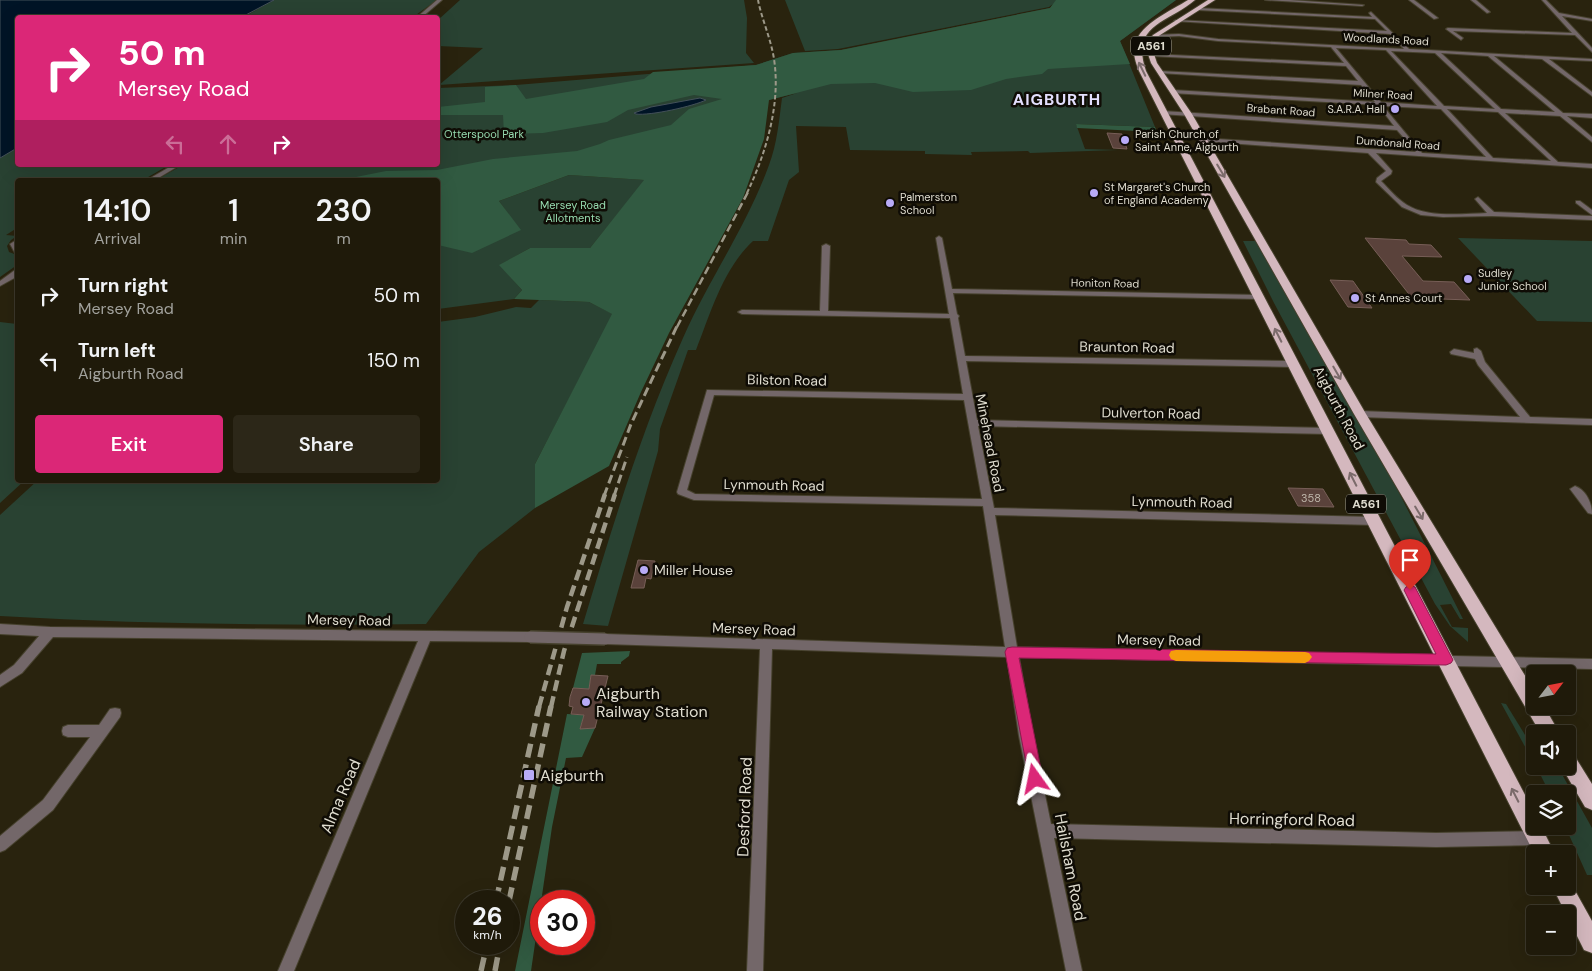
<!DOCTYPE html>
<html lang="en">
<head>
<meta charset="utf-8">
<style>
  :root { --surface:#1f1a0a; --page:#2c2718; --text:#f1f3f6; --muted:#a1a19c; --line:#3c382b; --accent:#db2777 }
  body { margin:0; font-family:"DM Sans",sans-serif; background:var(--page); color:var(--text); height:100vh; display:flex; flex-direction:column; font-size:19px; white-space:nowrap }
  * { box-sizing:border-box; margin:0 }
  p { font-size:16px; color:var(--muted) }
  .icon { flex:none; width:28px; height:28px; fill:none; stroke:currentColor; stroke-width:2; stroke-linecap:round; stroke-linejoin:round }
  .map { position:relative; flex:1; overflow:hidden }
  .sheet { position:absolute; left:15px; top:178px; width:425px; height:305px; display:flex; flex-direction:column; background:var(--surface); border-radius:5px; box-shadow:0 5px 20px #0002,0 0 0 1px var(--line) }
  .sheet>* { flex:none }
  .guide { position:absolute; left:15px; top:15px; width:425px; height:152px; border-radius:5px; box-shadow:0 5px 20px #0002,0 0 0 1px var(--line); background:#db2777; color:#fff; overflow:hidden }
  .needle { width:32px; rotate:58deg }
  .buttons { position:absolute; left:1526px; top:665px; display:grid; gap:10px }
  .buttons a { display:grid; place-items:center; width:50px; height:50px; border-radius:5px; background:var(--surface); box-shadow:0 5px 20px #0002,0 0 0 1px var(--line); font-size:25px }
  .speed { position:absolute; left:455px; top:890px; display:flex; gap:10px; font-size:25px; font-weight:700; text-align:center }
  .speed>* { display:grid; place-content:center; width:65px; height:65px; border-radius:50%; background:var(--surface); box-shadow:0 5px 20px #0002,0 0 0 1px var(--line); line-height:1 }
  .speed small { font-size:12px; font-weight:400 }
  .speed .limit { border:8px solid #d22; background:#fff; color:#111 }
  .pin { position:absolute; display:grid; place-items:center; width:42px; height:42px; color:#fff; margin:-51px -21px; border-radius:50% 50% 50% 0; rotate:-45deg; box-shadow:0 0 5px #0007 }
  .pin .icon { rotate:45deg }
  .me { position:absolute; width:55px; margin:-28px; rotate:348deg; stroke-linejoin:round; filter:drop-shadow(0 0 4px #0008) }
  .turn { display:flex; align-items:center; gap:18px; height:105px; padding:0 20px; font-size:22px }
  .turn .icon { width:65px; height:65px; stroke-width:2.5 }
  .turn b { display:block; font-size:35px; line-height:42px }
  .lanes { display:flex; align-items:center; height:48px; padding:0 20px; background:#0003; justify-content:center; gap:25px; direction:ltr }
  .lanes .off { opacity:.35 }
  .eta { display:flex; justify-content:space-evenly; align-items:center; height:85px; text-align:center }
  .eta b { font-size:30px; font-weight:600; line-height:35px }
  .cta { display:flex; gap:10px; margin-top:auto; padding:10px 20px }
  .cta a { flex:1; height:58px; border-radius:5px; background:var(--accent); color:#fff; font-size:20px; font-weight:600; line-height:58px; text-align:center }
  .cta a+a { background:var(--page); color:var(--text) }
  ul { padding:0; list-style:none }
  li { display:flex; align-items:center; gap:15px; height:65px; padding:0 20px }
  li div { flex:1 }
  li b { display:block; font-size:19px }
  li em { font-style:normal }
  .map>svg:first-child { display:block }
</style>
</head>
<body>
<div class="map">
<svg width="1592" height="971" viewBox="0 0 1592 971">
  <rect width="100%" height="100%" fill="#29230e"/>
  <g fill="#294232">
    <polygon points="274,0 437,0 413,17 242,18"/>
    <polygon points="460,0 744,0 747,18 746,53 754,63 439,85 483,48 438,46 438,20"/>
    <path d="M785,0H1176L1120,41L1155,127L1076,124L1085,149L1118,150L1030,153L1028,151L971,152L972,155L925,154V151L850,150L846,127L796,126L799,172L789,180L768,241H753C723,269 711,312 696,350H688L660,429L658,451L608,626L583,624C612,528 641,431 683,338C709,279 747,226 769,165C777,144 779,121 782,98L797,93L769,100L663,142L438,180H156L183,165H438V88L516,85L756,65L793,53L841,50L1050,8L1053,4L1049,7L838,49L805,51Z"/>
    <polygon points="17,148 18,165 169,165 143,180 18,180 17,228 6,235 17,236 11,240 7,246 9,252 17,255 17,265 0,277 0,158"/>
    <polygon points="569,175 645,180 590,248 530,248 500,265 522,290 514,299 438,309 438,245 520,230 499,201"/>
    <polygon points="1458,238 1592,241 1592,322 1537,321"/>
    <polygon points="1243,241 1258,241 1385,465 1463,619 1460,619 1451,604 1440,605 1452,627 1468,628 1468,642 1450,626 1435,604 1274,303"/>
    <path d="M539,300L589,302L613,314L535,464V508L479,552L426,624C284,626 142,624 0,616V515L38,480H438V322L475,317L516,307L531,308Z"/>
    <polygon points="0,322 17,324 18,480 25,480 0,503"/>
    <polygon points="1501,703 1506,704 1535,751 1535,765"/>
    <polygon points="1536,766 1545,766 1546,769 1559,769 1592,828 1592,875 1587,875 1565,826 1568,826 1568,794 1550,794"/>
  </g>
  <g fill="#315a41">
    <polygon points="1056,0 1176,0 1120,41 1130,64 1048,69 1042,74 1006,79 971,90 913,92 875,83 831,84 769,100 764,139 743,198 669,333 641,392 609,466 535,508 535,464 612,314 589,302 514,299 522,290 499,265 530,248 590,248 644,180 569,175 499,201 521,230 472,253 438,245 438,180 341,180 386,171 437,170 493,159 577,151 600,144 609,140 671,125 689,109 722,99 694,95 628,110 607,122 543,133 504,134 503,115 438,115 438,107 485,102 485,87 516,85 526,99 644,79 653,72 756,65 793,53 841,50 1050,8"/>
    <polygon points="1076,124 1155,127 1157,132 1077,128"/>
    <polygon points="630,651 629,656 621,662 621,664 597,664 595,675 591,675 589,689 573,688 582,653"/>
    <polygon points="567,714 584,715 580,728 595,728 582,757 566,758 552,827 531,971 515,971"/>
  </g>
  <g fill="#001426" stroke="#435059">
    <polygon points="0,0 274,0 242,17 18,18 17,148 0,158"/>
    <path d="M700,98L706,100C694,106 650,116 636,114L634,113L651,107Z"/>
  </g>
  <g fill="#5a423b" stroke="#775e57">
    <polygon points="1107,133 1122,134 1127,149 1113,148"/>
    <polygon points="1365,238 1406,240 1409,244 1431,245 1442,257 1402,256 1423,281 1454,282 1470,300 1412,298"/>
    <polygon points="1330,280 1353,281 1372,308 1348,307"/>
    <polygon points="1288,488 1323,489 1334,507 1298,506"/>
    <polygon points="638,560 655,561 651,579 646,578 644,588 631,588"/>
    <polygon points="591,675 608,676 595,728 580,729 584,715 571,714 573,707 569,706 570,697 573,688 589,689"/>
  </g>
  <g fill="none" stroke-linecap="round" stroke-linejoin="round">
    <g stroke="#46412d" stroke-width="2">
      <g id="minor">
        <polygon points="437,0 442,0 421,18 416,18"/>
        <polygon points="1265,0 1290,0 1364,5 1362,6"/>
        <polygon points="1409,0 1414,0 1438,18 1434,19"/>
        <polygon points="1471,0 1476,0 1490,12 1487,13"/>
        <polygon points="1542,0 1546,0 1559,13 1592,19 1592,21 1562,16 1592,48 1592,52 1575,35 1453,31 1463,38 1461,40 1446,29 1448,28 1572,33"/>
        <path d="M1198,8L1372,17L1369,13L1371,12L1409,49L1592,59V61L1549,59L1592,92V96L1542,59L1494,56L1563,113L1592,114V118L1567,116L1592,137V142L1560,116L1505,113L1558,162L1592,164V168L1376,153L1392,171L1391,174L1381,181C1389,189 1397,199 1407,205C1428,218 1463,214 1487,213L1475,199L1478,197L1494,212L1592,216V220L1492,216L1443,217L1421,215L1402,207L1376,182L1377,178L1386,171L1368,153L1200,141V139L1202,138L1416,152L1397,130L1161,114V112L1163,111L1394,126L1378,105L1171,93V91L1173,90L1375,102L1361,85L1159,73L1157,72L1159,71L1358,81L1346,66L1151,56L1149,55L1151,54L1344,63L1331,47L1218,41L1179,36L1155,37L1153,35L1179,34L1218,39L1404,49L1390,34L1174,21L1176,20L1387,31L1375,19L1197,10ZM1336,48L1386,50L1437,106L1381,102ZM1391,51L1435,53L1495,109L1444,106ZM1441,53L1488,56L1555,112L1501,109ZM1383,106L1441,109L1486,157L1422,153ZM1447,109L1498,112L1551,161L1493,158Z"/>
        <polygon points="173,165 180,165 155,180 147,180"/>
        <polygon points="1576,201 1580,201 1592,210 1592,215 1576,203"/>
        <path d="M939,236L942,238L952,289L1259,295L1263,297L1259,299L953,293L957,314L959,316L958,318L965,356L1293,361L1297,364L1293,367L966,361L977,420L1329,428L1334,431L1329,434L978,426L994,508L1374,517L1379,521L1374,525L995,515L1017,647L1592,659V669L1019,657L1033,736L1051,824L1436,833L1536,831L1541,833L1543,838L1541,843L1536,845L1436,847L1054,838L1082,971H1066L1019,736L1007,657L772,649L763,971H747L760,649L605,644L601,642L599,639L601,636L605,634L1005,647L983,506L694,500L678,494L677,492L707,390L963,394L950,318L742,314L738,312L742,310L820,311L822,246L826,244L830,246L828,311L949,314L936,238ZM714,395L964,400L982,499L695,494L687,490Z"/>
        <polygon points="18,239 18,253 15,253 10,244"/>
        <polygon points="15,270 18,270 18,276 0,286 0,281"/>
        <polygon points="1477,348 1481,351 1485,362 1530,417 1592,419 1592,425 1360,417 1355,414 1360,411 1520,417 1478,365 1475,359 1451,354 1450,352 1454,349 1474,353 1474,349"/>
        <path d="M1575,486C1586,490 1592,503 1592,514L1588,513L1570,489Z"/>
        <polygon points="0,624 50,627 530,632 534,634 536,637 534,640 530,642 430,641 294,971 278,971 418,641 53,637 22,673 0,687 0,675 14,665 39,636 0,634"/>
        <polygon points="115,708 120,709 121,713 120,717 53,810 5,850 0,852 0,836 43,800 90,737 68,737 63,735 62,731 63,727 68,725 99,725 110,709"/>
      </g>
    </g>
    <g stroke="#46412d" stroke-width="2">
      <g id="trunk">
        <path d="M1188,0H1195C1167,24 1130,24 1146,71L1535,814V826H1541L1555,854L1535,855L1139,71C1136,63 1132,53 1135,44C1141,23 1171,11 1188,0Z"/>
        <polygon points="1208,0 1215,0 1157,37 1153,43 1153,51 1157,63 1192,114 1366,414 1535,692 1535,706 1544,706 1560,734 1541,734 1354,414 1184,114 1151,63 1147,51 1147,43 1153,35"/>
        <polygon points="1568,753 1574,755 1592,784 1592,810 1585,807 1561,766 1568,766"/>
        <polygon points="1568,878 1592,921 1592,953 1584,950 1552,886 1568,886"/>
      </g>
    </g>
    <use href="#minor" fill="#736769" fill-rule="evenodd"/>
    <use href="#trunk" fill="#d4b8be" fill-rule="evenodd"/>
    <path stroke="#9d9989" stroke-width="2" stroke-dasharray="4.5 2.5" stroke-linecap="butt" d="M747,193C766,153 781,104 774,59C771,39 762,20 758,0"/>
    <polyline stroke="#9d9989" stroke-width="2.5" stroke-dasharray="8 4" stroke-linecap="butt" points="677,327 748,192"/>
    <g stroke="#9d9989" stroke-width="3" stroke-dasharray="9 4.5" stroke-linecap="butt">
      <polyline points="604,496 631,424 677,326"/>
      <polyline points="614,496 627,457"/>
    </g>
    <g stroke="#9d9989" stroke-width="4.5" stroke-dasharray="11 5.5" stroke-linecap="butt">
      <polyline points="539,707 567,607 605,494"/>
      <polyline points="551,707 564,651 615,494"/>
    </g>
    <g stroke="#9d9989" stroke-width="5.5" stroke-dasharray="14 7" stroke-linecap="butt">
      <polyline points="496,901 539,706"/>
      <polyline points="509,901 551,706"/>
      <polyline points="481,971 487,944"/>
      <polyline points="495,971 500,944"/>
    </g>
    <g stroke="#46412d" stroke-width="14" stroke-linecap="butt">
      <polyline id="minor-bridge" points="530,637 605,639"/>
    </g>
    <use href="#minor-bridge" stroke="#736769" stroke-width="11"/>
  </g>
  <defs><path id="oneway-shaft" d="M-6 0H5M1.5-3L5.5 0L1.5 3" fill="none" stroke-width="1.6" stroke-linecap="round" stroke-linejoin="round" transform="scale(1.25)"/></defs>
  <g stroke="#7b6b6b">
    <use href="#oneway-shaft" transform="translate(1142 69) rotate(-116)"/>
    <use href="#oneway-shaft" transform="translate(1221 171) rotate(59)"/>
    <use href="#oneway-shaft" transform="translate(1278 335) rotate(-117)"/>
    <use href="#oneway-shaft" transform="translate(1337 373) rotate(60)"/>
    <use href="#oneway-shaft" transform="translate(1353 479) rotate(-117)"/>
    <use href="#oneway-shaft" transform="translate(1419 513) rotate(59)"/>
    <use href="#oneway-shaft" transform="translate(1515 795) rotate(-117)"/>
  </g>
  <polygon fill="#db2777" stroke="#8e194d" points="1410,585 1415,587 1451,656 1453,660 1451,663 1446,665 1019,658 1043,779 1041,784 1035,786 1030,784 1005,652 1007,648 1012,647 1436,654 1404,590 1406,587"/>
  <polygon fill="#f59e0b" points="1176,650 1305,652 1309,653 1312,657 1309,661 1305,663 1176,661 1171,659 1169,655 1171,651"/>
  <g fill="#b8abf7" stroke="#0f0c05" stroke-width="2">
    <circle cx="1395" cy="109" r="5"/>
    <circle cx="1125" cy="140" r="5"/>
    <circle cx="1094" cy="193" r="5"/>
    <circle cx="890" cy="203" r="5"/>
    <circle cx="1468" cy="279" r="5"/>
    <circle cx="1355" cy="298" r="5"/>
    <circle cx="644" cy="570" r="5"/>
    <circle cx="586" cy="702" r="5"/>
    <rect x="523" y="769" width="12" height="12" rx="2.5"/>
  </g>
  <g text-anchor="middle" stroke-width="5" stroke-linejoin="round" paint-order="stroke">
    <g font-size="11" fill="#dfdccf" stroke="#0f0c05">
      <text transform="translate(1386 39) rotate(3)" y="4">Woodlands Road</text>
      <text transform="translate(1383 94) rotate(3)" y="4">Milner Road</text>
      <text transform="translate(1281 110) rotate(4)" y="4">Brabant Road</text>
      <text transform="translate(1398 143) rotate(4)" y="4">Dundonald Road</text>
      <text transform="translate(1105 283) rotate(1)" y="4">Honiton Road</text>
    </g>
    <g font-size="11" fill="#dfdccf" stroke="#0f0c05" text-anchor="start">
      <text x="1385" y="113" text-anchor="end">S.A.R.A. Hall</text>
      <text x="1135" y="138">Parish Church of<tspan x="1135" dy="13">Saint Anne, Aigburth</tspan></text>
      <text x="1104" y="191">St Margaret's Church<tspan x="1104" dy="13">of England Academy</tspan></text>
      <text x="900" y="201">Palmerston<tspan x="900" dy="13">School</tspan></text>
      <text x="1478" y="277">Sudley<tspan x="1478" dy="13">Junior School</tspan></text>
      <text x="1365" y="302">St Annes Court</text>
    </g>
    <g font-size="11" fill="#97dcb0" stroke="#0f0c05">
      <text x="484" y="138">Otterspool Park</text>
      <text x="573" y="209">Mersey Road<tspan x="573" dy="13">Allotments</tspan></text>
    </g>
    <g font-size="11" fill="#beb6aa">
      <text x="1311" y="502">358</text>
    </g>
    <g fill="#0f0c05" stroke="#a19e92" stroke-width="1">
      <rect x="1131" y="36.5" width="40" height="19" rx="4"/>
      <rect x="1346" y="494.5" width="40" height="19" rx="4"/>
    </g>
    <g font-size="12" font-weight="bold" fill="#dfdccf">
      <text x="1151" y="50">A561</text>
      <text x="1366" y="508">A561</text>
    </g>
    <g font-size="14" fill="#dfdccf" stroke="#0f0c05">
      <text transform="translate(1127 347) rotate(1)" y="5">Braunton Road</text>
      <text transform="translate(787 380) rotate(1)" y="5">Bilston Road</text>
      <text transform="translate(1339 408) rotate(62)" y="5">Aigburth Road</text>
      <text transform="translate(1151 413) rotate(1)" y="5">Dulverton Road</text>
      <text transform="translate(990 443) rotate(79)" y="5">Minehead Road</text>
      <text transform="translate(774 485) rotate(1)" y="5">Lynmouth Road</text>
      <text transform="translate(1182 502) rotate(1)" y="5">Lynmouth Road</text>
      <text transform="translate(349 620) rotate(1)" y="5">Mersey Road</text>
      <text transform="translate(754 629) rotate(2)" y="5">Mersey Road</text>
      <text transform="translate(1159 640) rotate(1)" y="5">Mersey Road</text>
    </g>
    <g font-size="14" fill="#dfdccf" stroke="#0f0c05" text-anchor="start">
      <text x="654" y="575">Miller House</text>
    </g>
    <g font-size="16" font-weight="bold" letter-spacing="1" fill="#e3dffd" stroke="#0f0c05">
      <text x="1057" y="105">AIGBURTH</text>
    </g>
    <g font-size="16" fill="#dfdccf" stroke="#0f0c05" text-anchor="start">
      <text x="596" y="699">Aigburth<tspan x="596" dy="18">Railway Station</tspan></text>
      <text x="540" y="781">Aigburth</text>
    </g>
    <g font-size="16" fill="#dfdccf" stroke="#0f0c05">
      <text transform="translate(340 796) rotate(-67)" y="6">Alma Road</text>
      <text transform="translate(744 807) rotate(-88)" y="6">Desford Road</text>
      <text transform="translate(1292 819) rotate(1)" y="6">Horringford Road</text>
      <text transform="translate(1071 867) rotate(79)" y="6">Hailsham Road</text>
    </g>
  </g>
</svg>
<div class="buttons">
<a><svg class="needle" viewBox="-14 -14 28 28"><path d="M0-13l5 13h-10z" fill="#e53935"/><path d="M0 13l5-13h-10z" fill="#a1a19c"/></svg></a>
<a><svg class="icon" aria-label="sound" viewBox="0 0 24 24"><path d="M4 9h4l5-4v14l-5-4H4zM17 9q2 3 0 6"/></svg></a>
<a><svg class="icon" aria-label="layers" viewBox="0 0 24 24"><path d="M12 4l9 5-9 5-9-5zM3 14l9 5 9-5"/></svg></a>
<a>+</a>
<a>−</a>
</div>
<div class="speed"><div>26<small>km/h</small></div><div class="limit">30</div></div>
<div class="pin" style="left:1410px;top:590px;background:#d93025"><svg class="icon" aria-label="arrive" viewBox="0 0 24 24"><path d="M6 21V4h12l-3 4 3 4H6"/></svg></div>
<svg class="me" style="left:1035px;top:779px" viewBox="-20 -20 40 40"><path d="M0-17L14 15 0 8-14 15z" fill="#db2777" stroke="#fff" stroke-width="4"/></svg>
<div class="guide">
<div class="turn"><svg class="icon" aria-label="right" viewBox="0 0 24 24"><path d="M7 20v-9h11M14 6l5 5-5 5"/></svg><div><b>50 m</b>Mersey Road</div></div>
<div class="lanes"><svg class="icon off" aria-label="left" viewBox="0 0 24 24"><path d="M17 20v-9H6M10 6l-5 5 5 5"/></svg><svg class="icon off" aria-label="ahead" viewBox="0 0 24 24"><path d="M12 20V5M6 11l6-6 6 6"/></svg><svg class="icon" aria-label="right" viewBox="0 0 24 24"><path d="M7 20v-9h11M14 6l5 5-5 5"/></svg></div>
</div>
<section class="sheet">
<div class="eta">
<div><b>14:10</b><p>Arrival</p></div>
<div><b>1</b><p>min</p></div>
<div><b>230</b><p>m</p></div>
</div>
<ul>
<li><svg class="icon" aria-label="right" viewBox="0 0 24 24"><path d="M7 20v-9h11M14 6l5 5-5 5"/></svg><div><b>Turn right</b><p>Mersey Road</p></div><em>50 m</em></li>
<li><svg class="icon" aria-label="left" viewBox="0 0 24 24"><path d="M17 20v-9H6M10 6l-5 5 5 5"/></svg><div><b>Turn left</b><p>Aigburth Road</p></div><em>150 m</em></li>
</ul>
<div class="cta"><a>Exit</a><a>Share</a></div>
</section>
</div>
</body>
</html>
